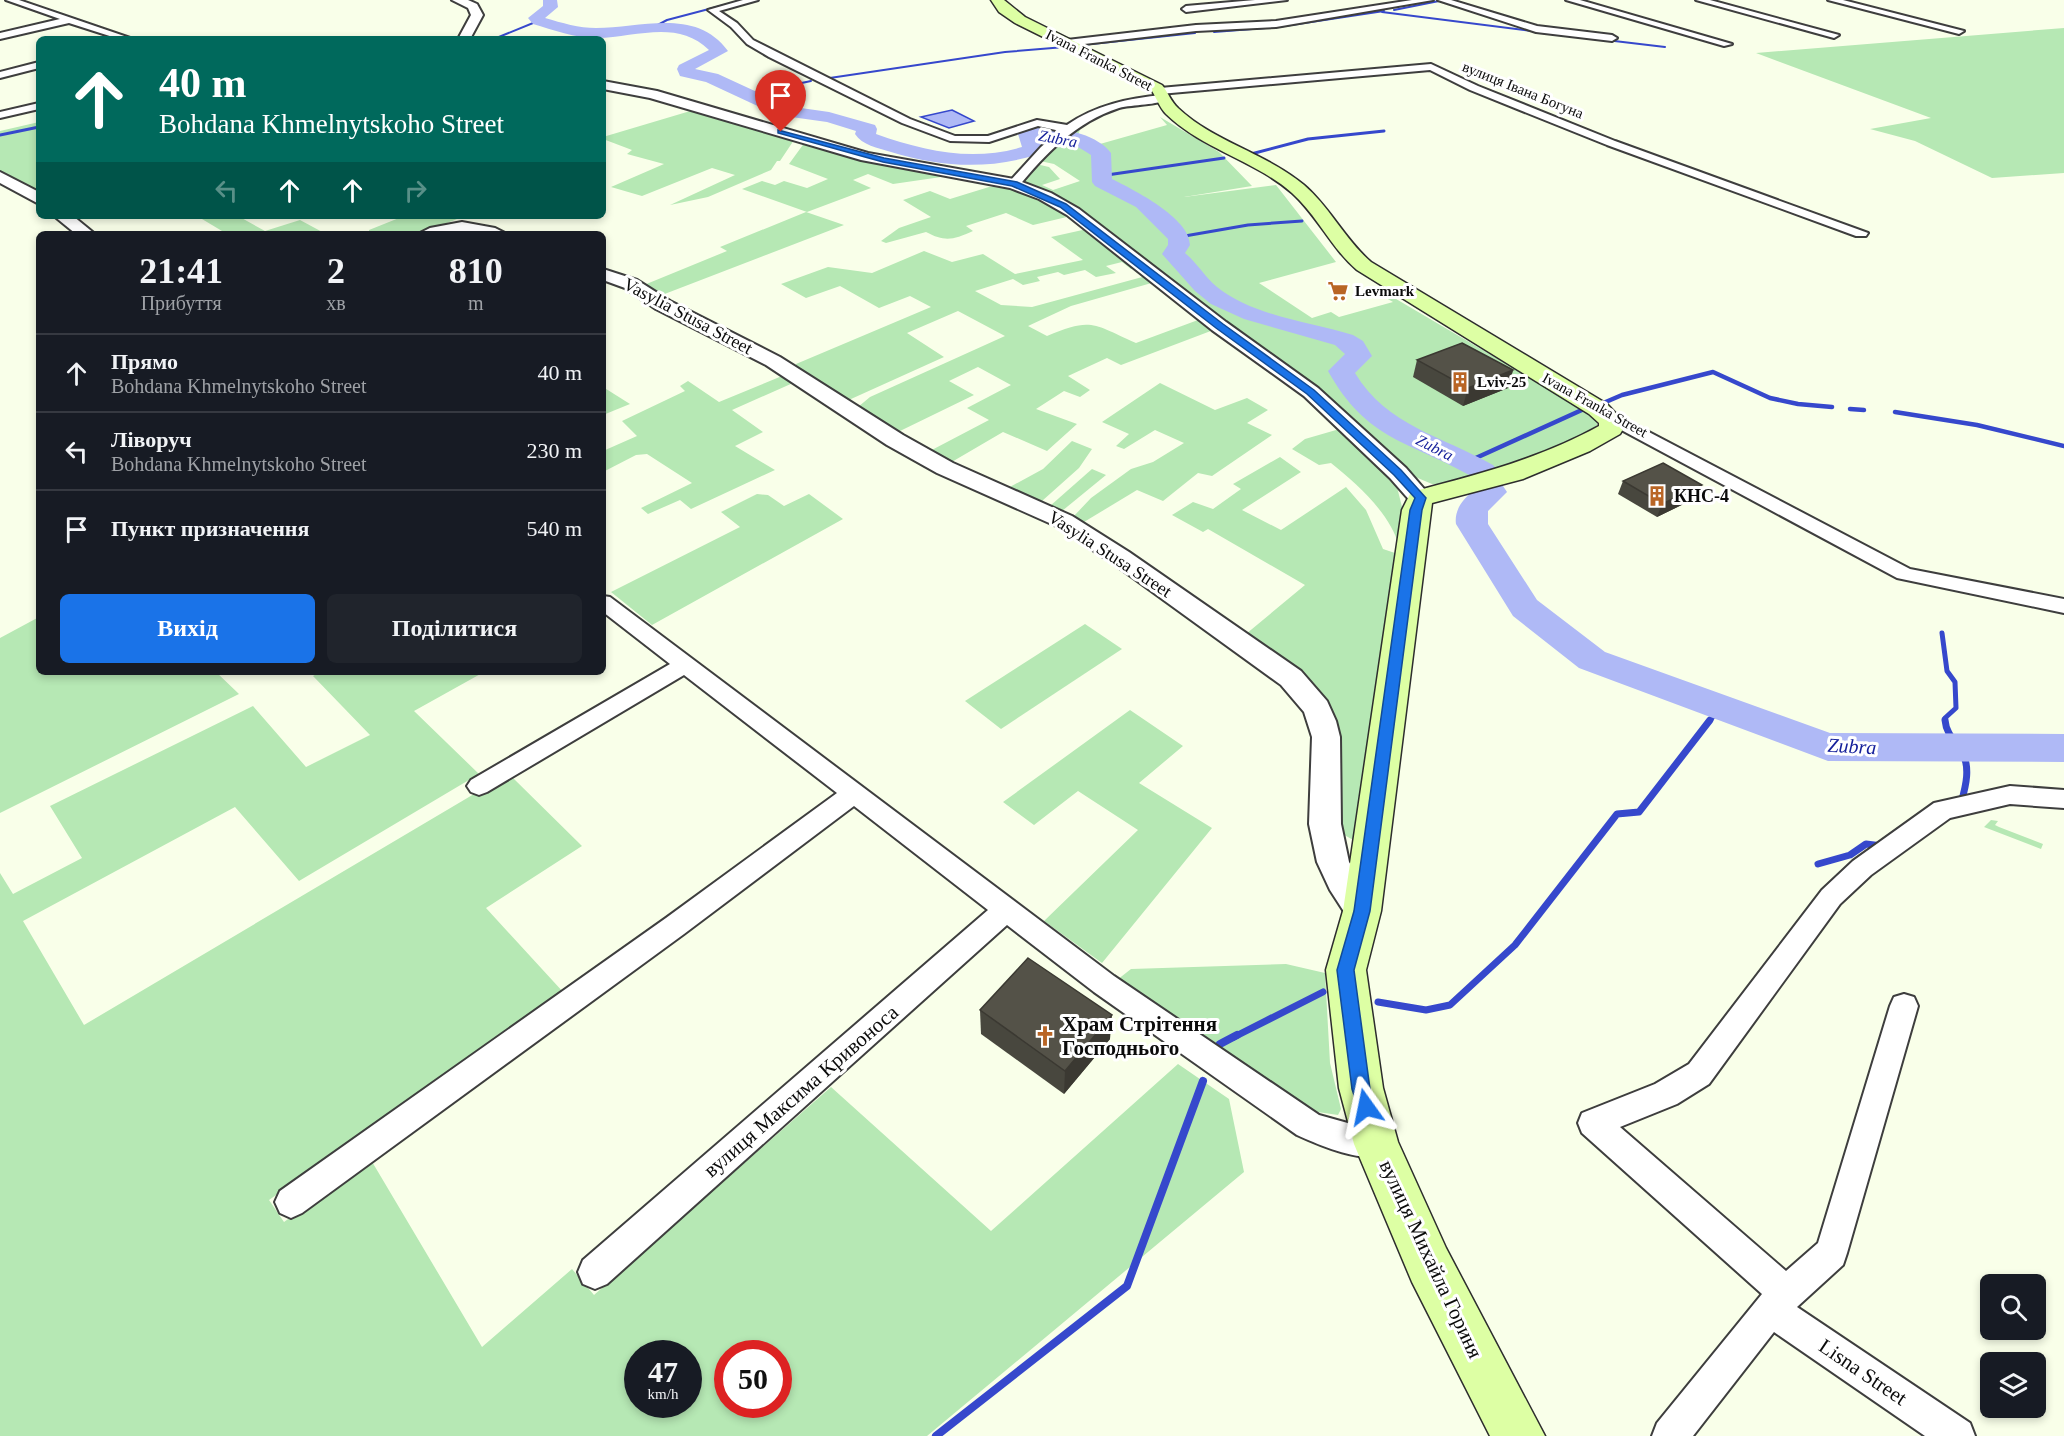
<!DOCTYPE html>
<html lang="uk">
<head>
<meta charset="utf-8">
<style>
  :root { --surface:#171b24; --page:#20242c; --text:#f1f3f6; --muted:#9ea1a6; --line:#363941; --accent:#1a73e8 }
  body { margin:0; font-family:"Times New Roman",serif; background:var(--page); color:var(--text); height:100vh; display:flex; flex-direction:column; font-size:22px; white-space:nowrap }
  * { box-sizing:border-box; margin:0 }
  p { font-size:20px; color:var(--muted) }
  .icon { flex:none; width:33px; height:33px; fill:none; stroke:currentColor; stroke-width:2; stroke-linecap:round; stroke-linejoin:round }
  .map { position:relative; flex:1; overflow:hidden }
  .sheet { position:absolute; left:36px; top:231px; width:570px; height:444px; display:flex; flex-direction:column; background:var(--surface); border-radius:9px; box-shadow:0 3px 9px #0003 }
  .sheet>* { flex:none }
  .guide { position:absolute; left:36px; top:36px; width:570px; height:183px; border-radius:9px; box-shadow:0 3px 9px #0003; background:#00695c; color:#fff; overflow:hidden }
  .buttons { position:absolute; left:1980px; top:1274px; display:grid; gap:12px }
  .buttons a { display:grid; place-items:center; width:66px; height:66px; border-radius:9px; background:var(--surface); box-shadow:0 3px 9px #0003; font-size:30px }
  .speed { position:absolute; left:624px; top:1340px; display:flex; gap:12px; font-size:30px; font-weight:700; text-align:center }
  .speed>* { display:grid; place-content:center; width:78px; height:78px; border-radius:50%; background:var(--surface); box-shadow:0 3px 9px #0003; line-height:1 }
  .speed small { font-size:15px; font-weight:400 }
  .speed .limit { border:9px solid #d22; background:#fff; color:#111 }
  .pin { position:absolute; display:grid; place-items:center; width:51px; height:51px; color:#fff; margin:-62px -26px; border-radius:50% 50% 50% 0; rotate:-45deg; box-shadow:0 0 6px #0007 }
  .pin .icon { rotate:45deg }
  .me { position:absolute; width:66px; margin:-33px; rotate:348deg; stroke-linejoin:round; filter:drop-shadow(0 0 4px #0008) }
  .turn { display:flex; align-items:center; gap:21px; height:126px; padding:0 24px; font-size:27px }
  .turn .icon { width:78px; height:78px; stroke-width:2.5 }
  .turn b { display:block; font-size:42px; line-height:51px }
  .lanes { display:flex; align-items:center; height:57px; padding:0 24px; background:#0003; justify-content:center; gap:30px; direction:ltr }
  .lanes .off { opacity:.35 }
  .eta { display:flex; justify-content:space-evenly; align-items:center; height:102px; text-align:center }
  .eta b { font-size:36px; font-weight:700; line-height:42px }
  .button { display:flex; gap:12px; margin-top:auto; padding:12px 24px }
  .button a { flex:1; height:69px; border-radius:9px; background:var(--accent); color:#fff; font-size:24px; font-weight:700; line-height:69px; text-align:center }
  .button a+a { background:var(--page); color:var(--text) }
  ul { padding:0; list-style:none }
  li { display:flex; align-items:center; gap:18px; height:78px; padding:0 24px; border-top:2px solid var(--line) }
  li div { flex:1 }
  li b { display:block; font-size:22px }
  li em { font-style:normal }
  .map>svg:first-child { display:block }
</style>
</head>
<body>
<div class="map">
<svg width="2064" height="1436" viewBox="0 0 2064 1436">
  <rect width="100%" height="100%" fill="#f9ffe9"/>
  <g fill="#b6e8b4" fill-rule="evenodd">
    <polygon points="2064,28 2064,173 1992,178 1915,141 1870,129 1931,118 1756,53"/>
    <polygon points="697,109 794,140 780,161 777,161 771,170 708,197 670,205 735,175 712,168 642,196 611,187 664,164 627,154 632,150 603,139 603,137"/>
    <polygon points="1160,117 1219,152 1252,186 1184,197 1276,185 1336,262 1259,283 1312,318 1331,312 1339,317 1393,302 1386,298 1391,296 1578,406 1598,420 1596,429 1521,463 1444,484 1432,484 1413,476 1327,401 1024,184 1023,180 1036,164 1049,167 1060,179 1042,185 1053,190 1080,181 1054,164 1040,161 1063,135 1081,127 1078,135 1100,144 1167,125"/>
    <polygon points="39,122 39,192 0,171 0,131"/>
    <polygon points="805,142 948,176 893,184 868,174 853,180 871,188 807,212 742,189 762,181 775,185 784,181 807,188 828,179 789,164"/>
    <path d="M989,187C1028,187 1039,197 1071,216L1033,225L1006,213L966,226L973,231C953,240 945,242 926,232L886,243L881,241L899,228L931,217L903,200L930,191L950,199Z"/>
    <polygon points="806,212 844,225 662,295 644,285 727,251 720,247"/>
    <polygon points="197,216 238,216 265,231 300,220 326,234 227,234"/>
    <path d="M404,216H464C434,229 401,242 369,233V230Z"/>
    <path d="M1087,229L1138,267L1131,269L1122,262L1106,266L1116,273L1096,277L1085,270L1064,275L1058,272L1037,277L1040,281L1023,285L1013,279L975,291L1001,305L1032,307L1146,276L1155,282L1071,306L1028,326L1047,336C1092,317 1093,324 1136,343L1198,320L1185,310L1189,309L1216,329L1121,365L1107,358L1068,376L1090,390L1080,397L1064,391L1036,409L1077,424L1047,451L1003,432L950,463L928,452L989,420L967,408L1011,385L978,367L949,381L974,395L900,431H894L858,407L870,397L1005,336L958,311L907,333L944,357L851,399L846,400L796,367V364L931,307L910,296L879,308L840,286L806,298L781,284L828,267L872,273L924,251L952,262L983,254L1015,274L1083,260L1051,237Z"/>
    <polygon points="782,376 793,383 732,410 763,432 735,446 775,470 691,509 680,500 648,514 641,508 692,483 647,454 636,455 603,472 603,451 637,436 622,421 685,391 680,386 688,381 719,402"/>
    <polygon points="1160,383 1215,410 1247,398 1268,410 1247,423 1272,435 1212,476 1198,473 1163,501 1137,490 1084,522 1074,516 1091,498 1131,469 1153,462 1184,443 1155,430 1124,449 1116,446 1129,434 1102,422"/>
    <polygon points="603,387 630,404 603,415"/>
    <path d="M1343,428L1395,479L1404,515L1399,546C1390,513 1357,484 1331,463L1319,465L1292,449L1305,439Z"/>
    <polygon points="1072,441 1092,449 1079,468 1042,501 1008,488 1043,469"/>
    <polygon points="1280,457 1301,472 1242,510 1281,530 1346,487 1366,510 1383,549 1398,554 1355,841 1339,832 1333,725 1246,634 1305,585 1208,529 1203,532 1172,515 1193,502 1213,509 1241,489 1233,484"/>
    <polygon points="1092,469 1106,475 1062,511 1050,506"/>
    <polygon points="757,494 768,495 784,506 809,494 843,519 652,625 611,592 740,527 721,512"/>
    <polygon points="39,617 39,672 216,672 239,694 0,813 0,638"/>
    <polygon points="1085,624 1122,649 1001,729 965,701"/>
    <path d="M320,672H484L414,711L479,774L299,881L235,807L23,921L84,1025L496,781L513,778L582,846L486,908L564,993L269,1200L284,1222L371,1160L482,1347L572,1269L594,1295L831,1087L991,1231L1178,1064L1229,1099L1244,1172L927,1436H0V873L13,894L82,858L50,806L253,706L306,767L370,735L313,676ZM638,1353H688V1404H638ZM728,1353H778V1404H728Z"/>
    <polygon points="1130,710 1183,746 1139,783 1212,828 1102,963 1044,921 1138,830 1078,791 1034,825 1003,802"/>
    <polygon points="1991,820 1998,821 1995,825 1999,827 2043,844 2041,849 1984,827"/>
    <polygon points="1286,964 1325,973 1330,1063 1341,1109 1338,1115 1311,1111 1117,980 1131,969"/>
  </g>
  <polygon fill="#afb9f6" stroke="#3648cc" stroke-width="1.5" points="952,110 974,121 949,128 921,117"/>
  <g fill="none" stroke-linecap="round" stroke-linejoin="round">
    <g stroke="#3648cc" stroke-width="2">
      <polyline points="1394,10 1439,1"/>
      <polyline points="1382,12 1540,32"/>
      <polyline points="654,27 667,20 743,0"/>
      <polyline points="1214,32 1278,27 1384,11"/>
      <polyline points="494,39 538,21"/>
      <polyline points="1606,40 1665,47"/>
      <polyline points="1082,45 1195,33"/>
      <polyline points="823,79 1005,52 1065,47"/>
      <polyline points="745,95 811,81"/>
    </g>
    <g stroke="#3648cc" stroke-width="3">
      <polyline points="0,135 39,127"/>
      <polyline points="1251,154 1308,139 1384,131"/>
      <polyline points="1100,176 1224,158"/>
      <polyline points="1179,237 1248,225 1302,221"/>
    </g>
    <g stroke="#3648cc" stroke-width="4.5">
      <polyline points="1601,404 1622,395 1713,372 1770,398 1798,404 1832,407"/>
      <polyline points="1850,409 1864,410"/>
      <polyline points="1895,412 1977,425 2064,446"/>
      <polyline points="1467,462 1584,409"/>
    </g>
    <g stroke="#3648cc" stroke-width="5">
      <polyline points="1942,633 1947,671 1955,682 1956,708 1945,718 1945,722"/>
      <polyline points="1709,722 1720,707"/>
    </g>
    <g stroke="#3648cc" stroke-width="7">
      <path d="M1945,720C1946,733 1954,740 1961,750C1971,766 1966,786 1961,803"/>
      <polyline points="1818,864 1850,855 1866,844 1882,846"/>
      <polyline points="1378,1002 1426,1010 1450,1005 1515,945 1617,814 1639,812 1710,720"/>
      <polyline points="1234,1037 1323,992"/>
    </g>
    <g stroke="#3648cc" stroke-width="8">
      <polyline points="1220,1044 1237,1035"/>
      <polyline points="936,1436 1127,1286 1203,1081"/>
    </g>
    <g fill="#afb9f6" fill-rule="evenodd">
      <path d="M543,0H557L558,7L545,18C562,23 579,28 596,28C641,28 696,7 728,51L695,69L718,74L787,106L829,112L875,125L877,129L876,134C924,151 972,162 1022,147L1018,134L1020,130C1045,123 1095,131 1111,153L1112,179C1134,190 1190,218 1190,245L1185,253C1197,263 1205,277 1217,287C1253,316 1310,322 1353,335L1363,341L1372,356L1355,373C1387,426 1442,436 1493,465L1498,471L1493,477L1483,480L1473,477C1409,441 1367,441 1328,371L1345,354L1335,345L1244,319L1211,304L1195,291L1162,254L1168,245V239L1136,207L1095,186L1092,182L1091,155C1076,144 1056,137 1038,138L1042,147L1036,155C986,170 941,167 891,152C878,148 862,145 855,134L856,131L827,122L777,115L706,82L680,76L677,69L679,65L709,50C678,19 636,37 597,38C575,38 553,30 533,24L528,18L543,6Z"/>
      <path d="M1492,483L1503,486L1507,492L1488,511V524L1537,600L1605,652L1830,733L2064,734V762L1828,761L1579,668L1513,616L1456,524C1453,504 1474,487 1492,483Z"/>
    </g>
    <g stroke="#3e3e3e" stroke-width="4">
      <g id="minor">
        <polygon points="6,0 19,0 133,39 119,39 69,23 0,39 0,33 60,19"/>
        <path d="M743,0H758L719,11L737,23L753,40L910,119L955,136H988L1037,120L1067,125C1096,105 1129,98 1163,95L1168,98C1158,106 1133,104 1119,108C1076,122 1046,153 1018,187H1010V181L1041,147L1060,131L1038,126L989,142L950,141L902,123L769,57L747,44L731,27L708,10Z"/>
        <polygon points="1255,0 1287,0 1186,12 1182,9 1186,6"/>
        <polygon points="1412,0 1433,0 1276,27 1196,31 1067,46 1062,43 1067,40 1196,25 1276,21"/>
        <polygon points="1438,0 1451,0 1537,26 1612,35 1617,38 1612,41 1536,32"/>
        <polygon points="1566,0 1580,0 1732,44 1724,46"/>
        <polygon points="1696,0 1710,0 1839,35 1834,38"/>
        <polygon points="1828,0 1843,0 1964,31 1959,34"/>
        <polygon points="39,62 39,68 0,78 0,72"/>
        <polygon points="1431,64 1478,86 1615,141 1868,233 1866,236 1856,236 1607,145 1470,90 1430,70 1160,94 1155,91 1160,88"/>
        <polygon points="39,103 39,109 0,118 0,112"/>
        <polygon points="1605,409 1910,569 2064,599 2064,613 1897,578 1599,418 1597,414 1599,410"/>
        <path d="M603,596L610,597L1114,976L1319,1115L1387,1134L1391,1144L1387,1154C1363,1164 1321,1146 1297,1135L1094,992L1007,925L607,1284L595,1289L583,1284L578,1272L583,1260L988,910L854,806L684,934L302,1213L291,1218L280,1213L275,1202L280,1191L666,918L837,793L684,675L487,792L479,795L471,792L467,786L471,780L670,664L603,612Z"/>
        <polygon points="2010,786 2064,790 2064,808 2010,804 1950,818 1871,875 1840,904 1709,1084 1677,1104 1620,1127 1786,1271 1818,1243 1890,1006 1894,997 1904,994 1914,997 1918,1006 1847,1253 1843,1265 1797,1307 1970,1423 1975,1436 1925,1436 1774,1332 1693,1436 1652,1436 1657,1423 1762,1294 1582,1133 1578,1123 1582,1113 1655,1084 1689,1064 1822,890 1853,861 1934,803"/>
      </g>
    </g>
    <g stroke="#3e3e3e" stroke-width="4">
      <g id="tertiary">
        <polygon points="452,0 468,0 477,4 483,15 470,39 458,39 471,15 468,8"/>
        <polygon points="603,81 657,91 868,153 1014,179 1051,193 1079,209 1226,322 1318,388 1406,468 1432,498 1428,503 1412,503 1390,478 1304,396 1212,330 1067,215 1039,199 1010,188 861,160 650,98 603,89"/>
        <polygon points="0,172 39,192 39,204 0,183"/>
        <polygon points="54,216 73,216 95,234 76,234"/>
        <polygon points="462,222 495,228 507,234 418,234 430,228"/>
        <polygon points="603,269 637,280 670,301 780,357 903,435 953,463 1072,516 1129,552 1301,671 1327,701 1336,721 1340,737 1341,824 1349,862 1379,911 1374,921 1362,925 1350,921 1330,890 1317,862 1309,824 1312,737 1304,712 1281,685 1111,562 1056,526 937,473 887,445 766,365 656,309 625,288 603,280"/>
      </g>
    </g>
    <g stroke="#2d2d2d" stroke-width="3">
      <path id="secondary" d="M991,0H1004L1025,17L1162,85C1168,92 1171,102 1178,108C1214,142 1266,153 1304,185C1330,207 1345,240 1371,262L1607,404L1623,421V429L1620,434L1590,451L1523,479L1432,503L1381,911L1366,970L1383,1088L1398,1142L1446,1248L1545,1436H1490L1412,1282L1354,1144L1339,1088L1326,970L1343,911L1402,510L1411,492C1476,475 1539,459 1599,426V423L1589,414L1357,270C1331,248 1317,215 1292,193C1254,160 1202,149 1166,114C1160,108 1157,99 1152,91L1015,23L999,12Z"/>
    </g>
    <use href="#minor" fill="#fff" fill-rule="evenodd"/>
    <use href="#tertiary" fill="#fff" fill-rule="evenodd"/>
    <use href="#secondary" fill="#ddffa4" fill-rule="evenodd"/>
  </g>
  <g fill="#48473e">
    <polygon points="1417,360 1513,370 1508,388 1463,406 1413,377"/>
    <polygon points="1623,481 1696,498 1657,517 1618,494"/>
    <polygon points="980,1010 1110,1039 1064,1094 981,1034"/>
  </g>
  <g fill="#3b3932">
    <polygon points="1513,370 1508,388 1463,406 1468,388"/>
    <polygon points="1702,485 1696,498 1657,517 1662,504"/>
    <polygon points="1112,1015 1110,1039 1064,1094 1065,1071"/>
  </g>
  <g fill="#545248" stroke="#3b3932" stroke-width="1.5">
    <polygon points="1462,343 1513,370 1468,388 1417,360"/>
    <polygon points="1663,463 1702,485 1662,504 1623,481"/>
    <polygon points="1028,958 1112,1015 1065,1071 980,1010"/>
  </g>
  <polygon fill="#1a73e8" stroke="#114b97" stroke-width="1.5" points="778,130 884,158 1017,182 1066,204 1223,324 1314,390 1401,470 1426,498 1422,510 1370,911 1354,970 1370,1089 1375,1107 1373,1113 1366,1116 1360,1113 1352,1089 1337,970 1354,911 1410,510 1415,498 1394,475 1307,394 1216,328 1060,207 1012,186 883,162 778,133"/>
  <defs>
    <g id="supermarket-bare" transform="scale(1.62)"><path d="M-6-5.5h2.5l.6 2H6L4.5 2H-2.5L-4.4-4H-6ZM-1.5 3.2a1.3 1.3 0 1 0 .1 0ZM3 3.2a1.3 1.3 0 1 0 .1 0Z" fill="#b96525" stroke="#fff" stroke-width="2.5" paint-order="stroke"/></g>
    <g id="building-bare" transform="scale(1.62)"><path d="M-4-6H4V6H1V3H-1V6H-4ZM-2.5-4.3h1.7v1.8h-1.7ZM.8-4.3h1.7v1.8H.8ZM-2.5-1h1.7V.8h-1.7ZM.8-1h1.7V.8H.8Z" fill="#b96525" stroke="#fff" stroke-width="2.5" paint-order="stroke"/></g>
    <g id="church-bare" transform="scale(1.62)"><path d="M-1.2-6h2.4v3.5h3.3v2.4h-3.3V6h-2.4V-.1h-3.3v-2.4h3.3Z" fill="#b96525" stroke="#fff" stroke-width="2.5" paint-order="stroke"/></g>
  </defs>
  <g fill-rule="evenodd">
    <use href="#supermarket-bare" x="1338" y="291"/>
    <use href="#building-bare" x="1460" y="382"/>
    <use href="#building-bare" x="1657" y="496"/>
    <use href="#church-bare" x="1045" y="1036"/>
  </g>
  <g text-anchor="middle" stroke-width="6" stroke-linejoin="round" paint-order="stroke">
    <g font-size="15" fill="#0b0b0b" stroke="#fff">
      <text transform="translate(1099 60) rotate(27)" y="5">Ivana Franka Street</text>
      <text transform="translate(1523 90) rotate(22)" y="5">вулиця Івана Богуна</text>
      <text transform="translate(1595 405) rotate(29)" y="5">Ivana Franka Street</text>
    </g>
    <g font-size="15" font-weight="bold" fill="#0b0b0b" stroke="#fff" text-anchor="start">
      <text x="1355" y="296">Levmark</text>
      <text x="1477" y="387">Lviv-25</text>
    </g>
    <g font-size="16" font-style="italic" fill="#16219b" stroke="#fff">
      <text transform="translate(1058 138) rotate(11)" y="6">Zubra</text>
      <text transform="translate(1435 447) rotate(27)" y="6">Zubra</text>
    </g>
    <g font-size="18" fill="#0b0b0b" stroke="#fff">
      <text transform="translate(688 316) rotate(28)" y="6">Vasylia Stusa Street</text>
      <text transform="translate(1110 554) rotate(33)" y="6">Vasylia Stusa Street</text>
    </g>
    <g font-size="18" font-weight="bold" fill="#0b0b0b" stroke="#fff" text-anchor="start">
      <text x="1674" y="502">КНС-4</text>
    </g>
    <g font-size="20" font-style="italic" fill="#16219b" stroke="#fff">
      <text transform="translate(1852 746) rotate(3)" y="7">Zubra</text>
    </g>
    <g font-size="21" font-weight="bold" fill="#0b0b0b" stroke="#fff" text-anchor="start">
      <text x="1062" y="1031">Храм Стрітення<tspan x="1062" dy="24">Господнього</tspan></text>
    </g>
    <g font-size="21" fill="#0b0b0b" stroke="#fff">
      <text transform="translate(801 1091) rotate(-41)" y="7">вулиця Максима Кривоноса</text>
      <text transform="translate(1431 1259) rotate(65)" y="7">вулиця Михайла Гориня</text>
      <text transform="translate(1863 1372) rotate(34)" y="7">Lisna Street</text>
    </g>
  </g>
</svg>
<div class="buttons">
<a><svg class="icon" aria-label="search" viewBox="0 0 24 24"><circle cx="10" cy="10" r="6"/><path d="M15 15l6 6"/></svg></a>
<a><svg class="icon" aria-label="layers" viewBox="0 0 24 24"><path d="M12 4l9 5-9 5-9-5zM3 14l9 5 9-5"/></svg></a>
</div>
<div class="speed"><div>47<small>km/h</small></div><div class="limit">50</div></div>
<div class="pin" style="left:781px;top:132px;background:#d93025"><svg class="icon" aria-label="arrive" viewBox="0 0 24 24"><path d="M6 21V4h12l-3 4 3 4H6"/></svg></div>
<svg class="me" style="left:1366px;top:1107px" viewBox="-20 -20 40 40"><path d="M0-17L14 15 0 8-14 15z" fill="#1a73e8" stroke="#fff" stroke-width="4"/></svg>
<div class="guide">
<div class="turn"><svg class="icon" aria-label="ahead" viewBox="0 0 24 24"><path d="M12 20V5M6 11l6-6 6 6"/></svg><div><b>40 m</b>Bohdana Khmelnytskoho Street</div></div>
<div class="lanes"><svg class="icon off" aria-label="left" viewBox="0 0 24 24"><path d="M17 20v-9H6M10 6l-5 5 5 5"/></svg><svg class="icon" aria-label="ahead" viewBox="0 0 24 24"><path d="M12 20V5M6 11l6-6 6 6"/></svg><svg class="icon" aria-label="ahead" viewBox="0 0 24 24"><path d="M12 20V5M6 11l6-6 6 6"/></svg><svg class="icon off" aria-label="right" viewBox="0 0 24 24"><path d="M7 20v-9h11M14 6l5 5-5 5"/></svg></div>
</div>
<section class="sheet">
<div class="eta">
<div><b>21:41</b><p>Прибуття</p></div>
<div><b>2</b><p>хв</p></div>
<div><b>810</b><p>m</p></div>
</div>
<ul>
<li><svg class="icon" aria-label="ahead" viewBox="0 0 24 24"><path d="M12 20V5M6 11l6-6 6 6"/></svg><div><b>Прямо</b><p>Bohdana Khmelnytskoho Street</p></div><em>40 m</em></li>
<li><svg class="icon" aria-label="left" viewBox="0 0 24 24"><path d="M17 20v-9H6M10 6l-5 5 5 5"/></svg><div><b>Ліворуч</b><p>Bohdana Khmelnytskoho Street</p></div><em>230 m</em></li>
<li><svg class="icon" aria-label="arrive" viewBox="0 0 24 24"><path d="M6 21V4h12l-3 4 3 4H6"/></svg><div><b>Пункт призначення</b></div><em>540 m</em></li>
</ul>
<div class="button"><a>Вихід</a><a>Поділитися</a></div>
</section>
</div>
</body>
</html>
